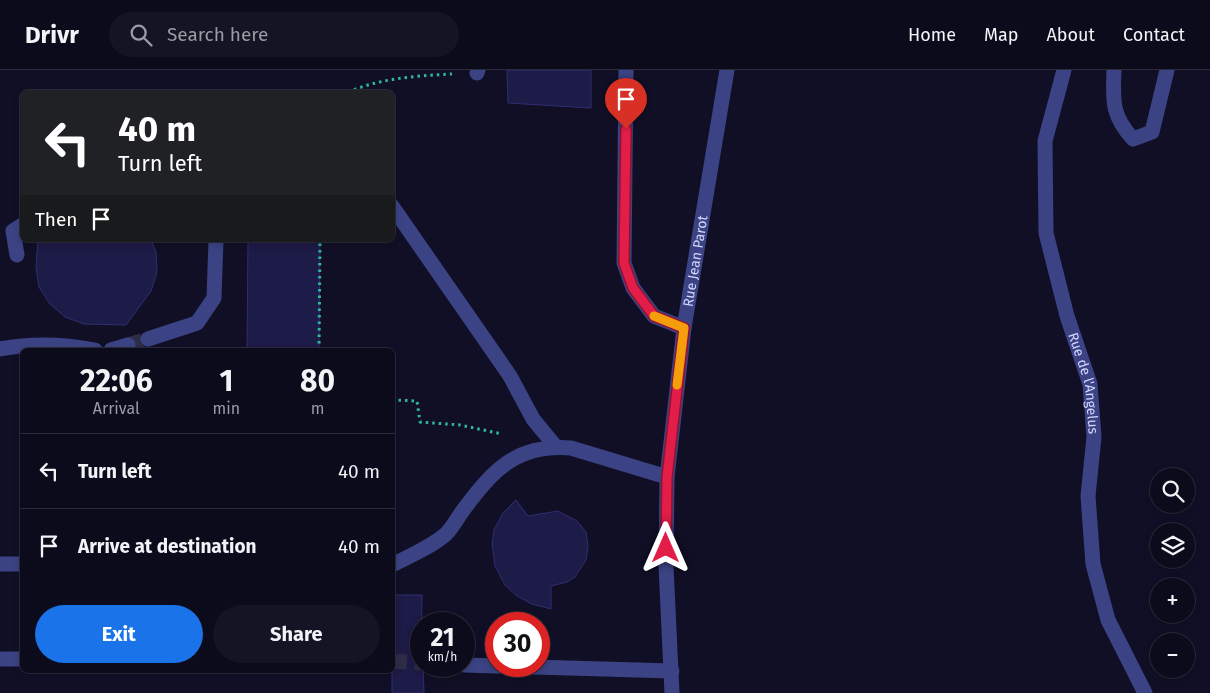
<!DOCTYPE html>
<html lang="en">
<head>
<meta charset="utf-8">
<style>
  :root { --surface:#0c0b1c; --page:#151425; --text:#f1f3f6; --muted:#9a9ba3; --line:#2c2b3b; --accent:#1a73e8 }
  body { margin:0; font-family:"Fira Sans",sans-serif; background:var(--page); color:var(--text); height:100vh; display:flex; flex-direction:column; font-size:19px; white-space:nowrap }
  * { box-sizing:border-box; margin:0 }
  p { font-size:16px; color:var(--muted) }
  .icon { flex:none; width:28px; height:28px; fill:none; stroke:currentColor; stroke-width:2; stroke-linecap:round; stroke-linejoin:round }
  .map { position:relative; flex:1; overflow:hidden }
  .side { position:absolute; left:20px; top:278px; width:375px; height:325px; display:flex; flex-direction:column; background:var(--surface); border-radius:8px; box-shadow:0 2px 8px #0003,0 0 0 1px var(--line) }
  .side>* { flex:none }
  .top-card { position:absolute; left:20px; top:20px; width:375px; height:152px; border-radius:8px; box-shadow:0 2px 8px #0003,0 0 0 1px var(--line); background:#202124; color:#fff; overflow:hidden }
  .controls { position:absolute; left:1150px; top:398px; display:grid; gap:10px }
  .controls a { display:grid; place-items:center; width:45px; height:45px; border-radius:50%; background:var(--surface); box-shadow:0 2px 8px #0003,0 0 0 1px var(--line); font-size:25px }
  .speed { position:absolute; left:410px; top:542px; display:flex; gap:10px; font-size:25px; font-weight:700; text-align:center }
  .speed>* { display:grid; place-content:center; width:65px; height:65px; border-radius:50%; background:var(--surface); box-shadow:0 2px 8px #0003,0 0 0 1px var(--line); line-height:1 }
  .speed small { font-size:12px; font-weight:400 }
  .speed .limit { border:8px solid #d22; background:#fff; color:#111 }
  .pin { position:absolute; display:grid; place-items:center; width:42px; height:42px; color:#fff; margin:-51px -21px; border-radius:50% 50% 50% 0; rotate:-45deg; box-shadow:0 0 5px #0007 }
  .pin .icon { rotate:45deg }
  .me { position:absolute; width:55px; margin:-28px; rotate:0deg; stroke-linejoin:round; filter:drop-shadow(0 0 4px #0008) }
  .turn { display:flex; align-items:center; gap:18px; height:105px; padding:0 15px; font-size:22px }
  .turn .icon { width:65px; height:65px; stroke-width:2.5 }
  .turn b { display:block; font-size:35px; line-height:42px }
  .then { display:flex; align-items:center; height:48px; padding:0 15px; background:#0003; gap:10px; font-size:19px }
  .eta { display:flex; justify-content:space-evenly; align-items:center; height:85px; text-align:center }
  .eta b { font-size:30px; font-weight:700; line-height:35px }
  .button { display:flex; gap:10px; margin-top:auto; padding:10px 15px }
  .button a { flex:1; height:58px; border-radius:30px; background:var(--accent); color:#fff; font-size:20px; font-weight:700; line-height:58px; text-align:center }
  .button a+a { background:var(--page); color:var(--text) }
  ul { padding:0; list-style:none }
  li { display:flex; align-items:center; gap:15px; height:75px; padding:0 15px; border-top:1px solid var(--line) }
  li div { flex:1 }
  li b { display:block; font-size:19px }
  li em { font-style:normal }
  header { display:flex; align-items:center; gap:30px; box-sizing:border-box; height:70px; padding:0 25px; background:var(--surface); border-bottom:1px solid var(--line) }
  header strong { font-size:24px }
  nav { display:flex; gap:28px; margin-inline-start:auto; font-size:18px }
  .search { width:350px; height:45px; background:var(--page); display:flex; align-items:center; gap:12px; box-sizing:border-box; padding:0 18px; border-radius:28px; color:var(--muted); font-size:19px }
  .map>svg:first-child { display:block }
</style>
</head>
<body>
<header>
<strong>Drivr</strong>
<div class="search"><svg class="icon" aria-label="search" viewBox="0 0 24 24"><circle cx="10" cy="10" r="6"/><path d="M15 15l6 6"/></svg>Search here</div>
<nav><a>Home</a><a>Map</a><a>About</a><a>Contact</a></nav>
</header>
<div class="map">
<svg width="1210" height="623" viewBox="0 0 1210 623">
  <rect width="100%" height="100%" fill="#100f26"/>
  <g fill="#1d1b47" stroke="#302e72">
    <polygon points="507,0 591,0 591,38 508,33"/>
    <polygon points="38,170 151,170 156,182 157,202 151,221 126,255 84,254 65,247 50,234 39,217 36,197"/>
    <polygon points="248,170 320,170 319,280 247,280"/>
    <polygon points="516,430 528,446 558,441 577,451 586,462 588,476 586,490 575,507 567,512 551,516 551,539 532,534 517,526 505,515 495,496 492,474 494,460 503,443"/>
    <polygon points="392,525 422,525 421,596 423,596 424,623 392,623"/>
  </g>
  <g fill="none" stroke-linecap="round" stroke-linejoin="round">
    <g stroke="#2d2d47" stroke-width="15" stroke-dasharray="15 8" stroke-linecap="butt">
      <polyline points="128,275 148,269"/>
      <polyline points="392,591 421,593"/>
    </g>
    <g stroke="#30b79a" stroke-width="3" stroke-dasharray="2.5 4" stroke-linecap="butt">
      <path d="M348,22C382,8 415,6 452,4"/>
      <polyline points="319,280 320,170"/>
      <polyline points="392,330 417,331 420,352 460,355 502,364"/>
    </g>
    <g stroke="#3b4384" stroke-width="15">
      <polyline points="626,0 624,193 633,218 654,246 684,258"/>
      <path id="s1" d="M1064,0L1045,71L1046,163L1067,246L1090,314L1094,367L1088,426L1093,494L1108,550L1145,623"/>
      <path d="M1114,0C1113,30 1111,45 1133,69L1152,62L1167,0"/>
      <polyline points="477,3 478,0"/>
      <polyline points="392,136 510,306 533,349 556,377"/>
      <polyline points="17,185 13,161 22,155"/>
      <polyline points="148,269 197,253 214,228 216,170"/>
      <path d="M0,279C31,273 64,274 95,280"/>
      <polyline points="111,280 128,275"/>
      <polyline points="0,494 22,494"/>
      <path d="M392,495C410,486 431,477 446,464C453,457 458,447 464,439C494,399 517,374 571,378L667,407"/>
      <polyline points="0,589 22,589"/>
      <polyline points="464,595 496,596"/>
      <polyline points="498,596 672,601"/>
      <path id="s2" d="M672,623L666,496L667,407L684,258L727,0"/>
    </g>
  </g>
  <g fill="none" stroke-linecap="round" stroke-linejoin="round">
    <g stroke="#92132f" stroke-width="12">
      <polyline id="route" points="626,59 624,193 633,218 654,246 684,258 667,407 666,478"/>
    </g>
    <use href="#route" stroke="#e11d48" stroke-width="9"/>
    <polyline stroke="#f59e0b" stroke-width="9" points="654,246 684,258 677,315"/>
  </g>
  <g text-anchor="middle" stroke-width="5" stroke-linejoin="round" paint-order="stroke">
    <g font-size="14" fill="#d4d6ff" stroke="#100f26">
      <text dy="5" stroke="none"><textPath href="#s2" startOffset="434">Rue Jean Parot</textPath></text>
      <text dy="5" stroke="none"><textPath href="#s1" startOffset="321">Rue de l'Angelus</textPath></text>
    </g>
  </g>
</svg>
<div class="controls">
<a><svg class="icon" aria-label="search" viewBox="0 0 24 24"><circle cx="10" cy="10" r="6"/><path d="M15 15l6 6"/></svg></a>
<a><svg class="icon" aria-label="layers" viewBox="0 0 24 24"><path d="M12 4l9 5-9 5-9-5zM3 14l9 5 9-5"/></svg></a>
<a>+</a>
<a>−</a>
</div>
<div class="speed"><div>21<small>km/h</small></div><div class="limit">30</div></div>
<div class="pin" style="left:626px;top:59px;background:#d93025"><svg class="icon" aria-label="arrive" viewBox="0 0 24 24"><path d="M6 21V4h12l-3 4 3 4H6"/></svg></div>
<svg class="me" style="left:666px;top:478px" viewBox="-20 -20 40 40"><path d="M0-17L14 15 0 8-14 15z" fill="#e11d48" stroke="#fff" stroke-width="4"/></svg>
<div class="top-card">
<div class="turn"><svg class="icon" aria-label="left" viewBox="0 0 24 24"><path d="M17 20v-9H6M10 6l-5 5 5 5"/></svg><div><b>40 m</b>Turn left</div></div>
<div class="then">Then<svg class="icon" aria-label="arrive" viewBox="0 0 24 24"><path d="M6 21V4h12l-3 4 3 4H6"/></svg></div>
</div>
<section class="side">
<div class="eta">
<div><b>22:06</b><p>Arrival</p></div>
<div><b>1</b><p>min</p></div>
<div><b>80</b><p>m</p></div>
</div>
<ul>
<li><svg class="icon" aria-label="left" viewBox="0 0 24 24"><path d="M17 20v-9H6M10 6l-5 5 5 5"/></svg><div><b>Turn left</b></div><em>40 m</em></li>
<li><svg class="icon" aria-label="arrive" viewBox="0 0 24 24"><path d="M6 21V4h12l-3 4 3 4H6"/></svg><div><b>Arrive at destination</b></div><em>40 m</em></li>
</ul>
<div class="button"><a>Exit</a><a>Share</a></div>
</section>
</div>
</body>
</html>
